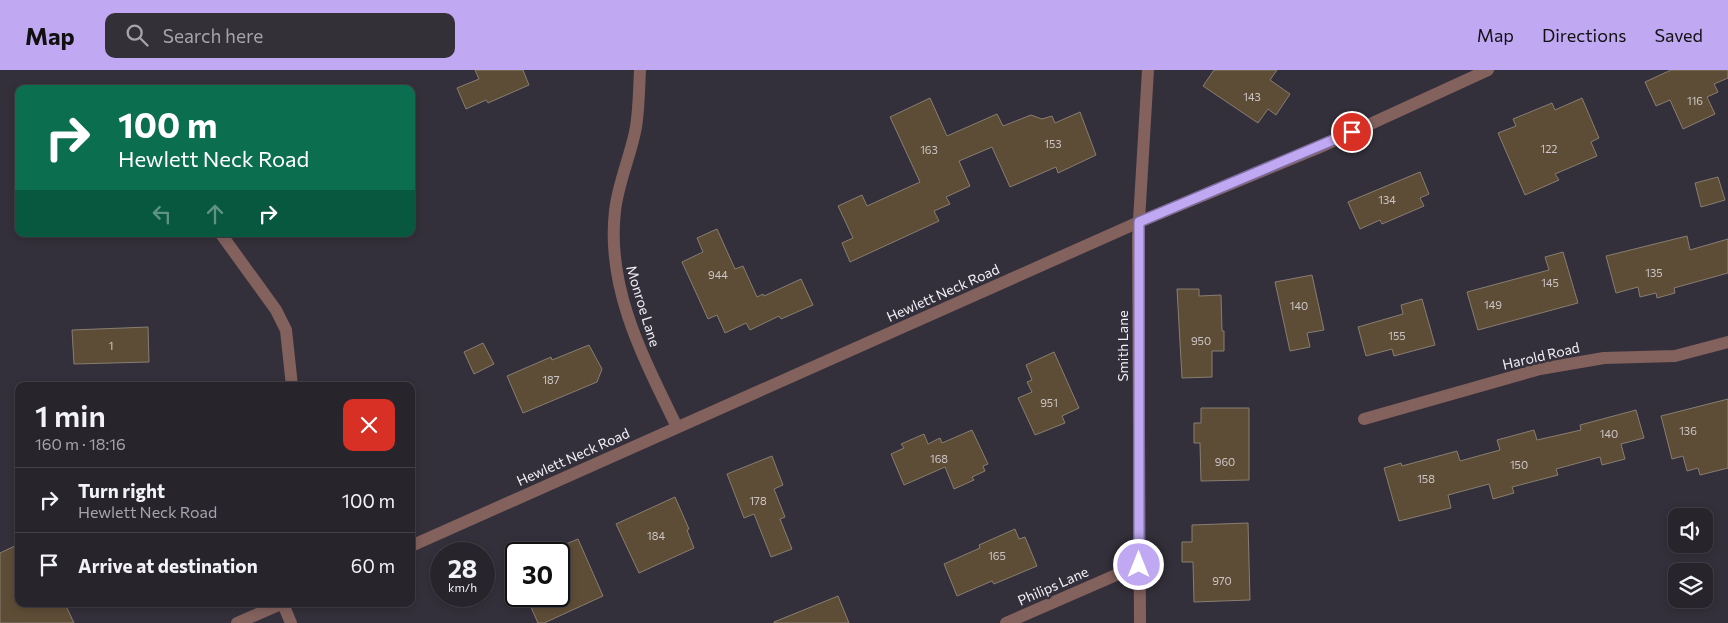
<!DOCTYPE html>
<html lang="en">
<head>
<meta charset="utf-8">
<style>
  :root { --surface:#27242c; --page:#333038; --text:#f1f3f6; --muted:#a4a4a9; --line:#434148; --accent:#c0a8f3 }
  body { margin:0; font-family:Commissioner,sans-serif; background:var(--page); color:var(--text); height:100vh; display:flex; flex-direction:column; font-size:19px; white-space:nowrap }
  * { box-sizing:border-box; margin:0 }
  p { font-size:16px; color:var(--muted) }
  .icon { flex:none; width:28px; height:28px; fill:none; stroke:currentColor; stroke-width:2; stroke-linecap:round; stroke-linejoin:round }
  .map { position:relative; flex:1; overflow:hidden }
  .side { position:absolute; left:15px; top:312px; width:400px; height:225px; display:flex; flex-direction:column; background:var(--surface); border-radius:10px; box-shadow:0 2px 8px #0003,0 0 0 1px var(--line) }
  .side>* { flex:none }
  .top-card { position:absolute; left:15px; top:15px; width:400px; height:152px; border-radius:10px; box-shadow:0 2px 8px #0003,0 0 0 1px var(--line); background:#0b6e4f; color:#fff; overflow:hidden }
  .buttons { position:absolute; left:1668px; top:438px; display:grid; gap:10px }
  .buttons a { display:grid; place-items:center; width:45px; height:45px; border-radius:10px; background:var(--surface); box-shadow:0 2px 8px #0003,0 0 0 1px var(--line); font-size:25px }
  .speed { position:absolute; left:430px; top:472px; display:flex; gap:10px; font-size:25px; font-weight:700; text-align:center }
  .speed>* { display:grid; place-content:center; width:65px; height:65px; border-radius:50%; background:var(--surface); box-shadow:0 2px 8px #0003,0 0 0 1px var(--line); line-height:1 }
  .speed small { font-size:12px; font-weight:400 }
  .speed .limit { border:2px solid #111; border-radius:8px; background:#fff; color:#111 }
  .pin { position:absolute; display:grid; place-items:center; width:42px; height:42px; color:#fff; margin:-21px; border:2px solid #fff; border-radius:50%; box-shadow:0 1px 5px #0007 }
  .me { position:absolute; width:55px; margin:-28px; rotate:0deg; stroke-linejoin:round; filter:drop-shadow(0 0 4px #0008) }
  .turn { display:flex; align-items:center; gap:18px; height:105px; padding:0 20px; font-size:22px }
  .turn .icon { width:65px; height:65px; stroke-width:2.5 }
  .turn b { display:block; font-size:35px; line-height:42px }
  .lanes { display:flex; align-items:center; height:48px; padding:0 20px; background:#0003; justify-content:center; gap:25px; direction:ltr }
  .lanes .off { opacity:.35 }
  .round { display:grid; place-items:center; flex:none; width:52px; height:52px; border-radius:10px; background:var(--page) }
  .headline { display:flex; align-items:center; justify-content:space-between; height:85px; padding:0 20px }
  h1 { font-size:30px; font-weight:600; line-height:38px }
  ul { padding:0; list-style:none }
  li { display:flex; align-items:center; gap:15px; height:65px; padding:0 20px; border-top:1px solid var(--line) }
  li div { flex:1 }
  li b { display:block; font-size:19px }
  li em { font-style:normal }
  header { display:flex; align-items:center; gap:30px; box-sizing:border-box; height:70px; padding:0 25px; background:var(--accent); color:#111 }
  header strong { font-size:24px }
  nav { display:flex; gap:28px; margin-inline-start:auto; font-size:18px }
  .search { width:350px; height:45px; background:var(--page); display:flex; align-items:center; gap:12px; box-sizing:border-box; padding:0 18px; border-radius:10px; color:var(--muted); font-size:19px }
  .map>svg:first-child { display:block }
</style>
</head>
<body>
<header>
<strong>Map</strong>
<div class="search"><svg class="icon" aria-label="search" viewBox="0 0 24 24"><circle cx="10" cy="10" r="6"/><path d="M15 15l6 6"/></svg>Search here</div>
<nav><a>Map</a><a>Directions</a><a>Saved</a></nav>
</header>
<div class="map">
<svg width="1728" height="553" viewBox="0 0 1728 553">
  <rect width="100%" height="100%" fill="#34303b"/>
  <g fill="#5e4d36" stroke="#877e71">
    <polygon points="475,0 523,0 529,15 488,33 486,30 466,39 457,18 479,9"/>
    <polygon points="1214,0 1277,0 1270,10 1290,24 1276,45 1268,39 1258,53 1203,16"/>
    <polygon points="1671,0 1728,0 1728,8 1714,14 1718,22 1707,27 1715,44 1683,59 1670,30 1656,36 1645,12"/>
    <polygon points="930,28 947,66 997,44 1003,56 1031,45 1042,49 1052,46 1055,53 1080,42 1096,85 1058,103 1056,97 1010,117 992,77 959,91 970,116 946,127 950,134 934,141 939,151 850,192 842,173 853,168 838,136 862,125 867,136 920,112 890,47"/>
    <polygon points="1582,28 1599,68 1591,72 1597,86 1555,104 1559,110 1525,125 1498,63 1516,56 1513,49 1552,33 1555,40"/>
    <polygon points="1420,102 1429,124 1420,128 1424,136 1382,154 1380,150 1360,159 1348,132"/>
    <polygon points="1718,107 1725,130 1701,137 1695,113"/>
    <polygon points="717,159 735,199 743,196 757,227 763,224 764,226 801,209 813,235 781,249 779,246 750,260 746,253 725,263 717,245 708,249 682,192 703,182 697,168"/>
    <polygon points="1687,166 1690,180 1728,169 1728,203 1674,218 1675,223 1657,228 1656,223 1640,227 1638,217 1616,223 1606,186"/>
    <polygon points="1563,182 1578,233 1478,260 1467,222 1549,200 1545,187"/>
    <polygon points="1312,205 1324,260 1307,263 1310,277 1290,281 1275,212"/>
    <polygon points="1177,219 1199,219 1199,226 1221,225 1222,261 1224,261 1224,281 1212,281 1212,307 1182,308"/>
    <polygon points="1422,229 1435,275 1394,286 1392,279 1366,286 1358,257 1403,244 1401,235"/>
    <polygon points="148,257 149,292 74,294 72,260"/>
    <polygon points="483,273 494,294 474,304 464,282"/>
    <polygon points="589,275 602,299 597,312 523,343 507,306 551,287 552,290"/>
    <polygon points="1054,282 1079,338 1062,346 1065,353 1035,365 1018,328 1032,322 1027,312 1032,310 1026,295"/>
    <polygon points="1728,329 1728,398 1700,405 1698,398 1687,401 1683,386 1672,389 1661,346"/>
    <polygon points="1201,338 1249,338 1249,410 1201,411 1200,373 1194,373 1194,353 1201,353"/>
    <polygon points="1636,340 1644,368 1621,374 1625,389 1602,395 1600,387 1556,399 1558,405 1512,417 1514,423 1493,429 1489,414 1448,425 1451,438 1399,451 1384,398 1401,393 1402,396 1457,381 1460,391 1500,380 1497,370 1534,360 1537,370 1581,360 1580,355"/>
    <polygon points="972,360 988,394 983,396 985,401 972,407 974,410 954,419 945,397 904,415 891,384 904,378 901,374 924,364 928,374 940,368 942,373"/>
    <polygon points="772,386 783,415 774,419 785,447 780,449 792,479 771,487 754,444 744,448 727,404"/>
    <polygon points="675,427 689,459 687,460 694,478 639,503 616,454"/>
    <polygon points="1248,453 1250,530 1194,532 1193,492 1182,492 1182,472 1192,472 1192,455"/>
    <polygon points="1015,459 1019,469 1025,467 1037,496 994,514 992,511 957,526 944,494 980,478 979,475"/>
    <polygon points="578,469 603,526 544,553 538,553 526,526 559,526 559,477"/>
    <polygon points="19,474 19,534 65,534 74,553 0,553 0,483"/>
    <polygon points="838,526 849,553 774,553 774,552"/>
  </g>
  <g fill="none" stroke-linecap="round" stroke-linejoin="round">
    <g stroke="#83615d" stroke-width="12">
      <path d="M640,0C639,19 639,38 636,57C631,85 618,113 615,141C606,219 644,289 677,357"/>
      <polyline points="221,164 276,240 286,260 292,316"/>
      <polyline points="1364,349 1540,299 1604,288 1675,286 1728,272"/>
      <polyline points="411,476 1139,152 1318,78 1488,0"/>
      <polyline points="283,534 291,553"/>
      <polyline points="237,553 281,534"/>
      <polyline points="1006,553 1139,495"/>
      <polyline points="1140,553 1138,167 1148,0"/>
    </g>
  </g>
  <g fill="none" stroke-linecap="round" stroke-linejoin="round">
    <g stroke="#7d6d9e" stroke-width="12">
      <polyline id="route" points="1139,495 1139,152 1352,62"/>
    </g>
    <use href="#route" stroke="#c0a8f3" stroke-width="9"/>
  </g>
  <g text-anchor="middle" stroke-width="5" stroke-linejoin="round" paint-order="stroke">
    <g font-size="11" fill="#cdc6c7">
      <text x="1252" y="31">143</text>
      <text x="1695" y="35">116</text>
      <text x="1053" y="78">153</text>
      <text x="1549" y="83">122</text>
      <text x="929" y="84">163</text>
      <text x="1387" y="134">134</text>
      <text x="1654" y="207">135</text>
      <text x="718" y="209">944</text>
      <text x="1550" y="217">145</text>
      <text x="1493" y="239">149</text>
      <text x="1299" y="240">140</text>
      <text x="1397" y="270">155</text>
      <text x="1201" y="275">950</text>
      <text x="111" y="280">1</text>
      <text x="551" y="314">187</text>
      <text x="1049" y="337">951</text>
      <text x="1688" y="365">136</text>
      <text x="1609" y="368">140</text>
      <text x="939" y="393">168</text>
      <text x="1225" y="396">960</text>
      <text x="1519" y="399">150</text>
      <text x="1426" y="413">158</text>
      <text x="758" y="435">178</text>
      <text x="656" y="470">184</text>
      <text x="997" y="490">165</text>
      <text x="1222" y="515">970</text>
    </g>
    <g font-size="14" fill="#f2eff7" stroke="#34303b">
      <text transform="translate(943 223) rotate(-24)" y="5">Hewlett Neck Road</text>
      <text transform="translate(643 236) rotate(73)" y="5">Monroe Lane</text>
      <text transform="translate(1123 276) rotate(-90)" y="5">Smith Lane</text>
      <text transform="translate(1541 286) rotate(-13)" y="5">Harold Road</text>
      <text transform="translate(573 387) rotate(-24)" y="5">Hewlett Neck Road</text>
      <text transform="translate(1053 516) rotate(-24)" y="5">Philips Lane</text>
    </g>
  </g>
</svg>
<div class="buttons">
<a><svg class="icon" aria-label="sound" viewBox="0 0 24 24"><path d="M4 9h4l5-4v14l-5-4H4zM17 9q2 3 0 6"/></svg></a>
<a><svg class="icon" aria-label="layers" viewBox="0 0 24 24"><path d="M12 4l9 5-9 5-9-5zM3 14l9 5 9-5"/></svg></a>
</div>
<div class="speed"><div>28<small>km/h</small></div><div class="limit">30</div></div>
<div class="pin" style="left:1352px;top:62px;background:#d93025"><svg class="icon" aria-label="arrive" viewBox="0 0 24 24"><path d="M6 21V4h12l-3 4 3 4H6"/></svg></div>
<svg class="me" style="left:1139px;top:495px" viewBox="-20 -20 40 40"><circle r="17" fill="#c0a8f3" stroke="#fff" stroke-width="3"/><path d="M0-11L8 9 0 5-8 9z" fill="#fff"/></svg>
<div class="top-card">
<div class="turn"><svg class="icon" aria-label="right" viewBox="0 0 24 24"><path d="M7 20v-9h11M14 6l5 5-5 5"/></svg><div><b>100 m</b>Hewlett Neck Road</div></div>
<div class="lanes"><svg class="icon off" aria-label="left" viewBox="0 0 24 24"><path d="M17 20v-9H6M10 6l-5 5 5 5"/></svg><svg class="icon off" aria-label="ahead" viewBox="0 0 24 24"><path d="M12 20V5M6 11l6-6 6 6"/></svg><svg class="icon" aria-label="right" viewBox="0 0 24 24"><path d="M7 20v-9h11M14 6l5 5-5 5"/></svg></div>
</div>
<section class="side">
<div class="headline"><div><h1>1 min</h1><p>160 m · 18:16</p></div><a class="round" style="background:#d93025;color:#fff"><svg class="icon" aria-label="close" viewBox="0 0 24 24"><path d="M6 6l12 12M18 6L6 18"/></svg></a></div>
<ul>
<li><svg class="icon" aria-label="right" viewBox="0 0 24 24"><path d="M7 20v-9h11M14 6l5 5-5 5"/></svg><div><b>Turn right</b><p>Hewlett Neck Road</p></div><em>100 m</em></li>
<li><svg class="icon" aria-label="arrive" viewBox="0 0 24 24"><path d="M6 21V4h12l-3 4 3 4H6"/></svg><div><b>Arrive at destination</b></div><em>60 m</em></li>
</ul>
</section>
</div>
</body>
</html>
